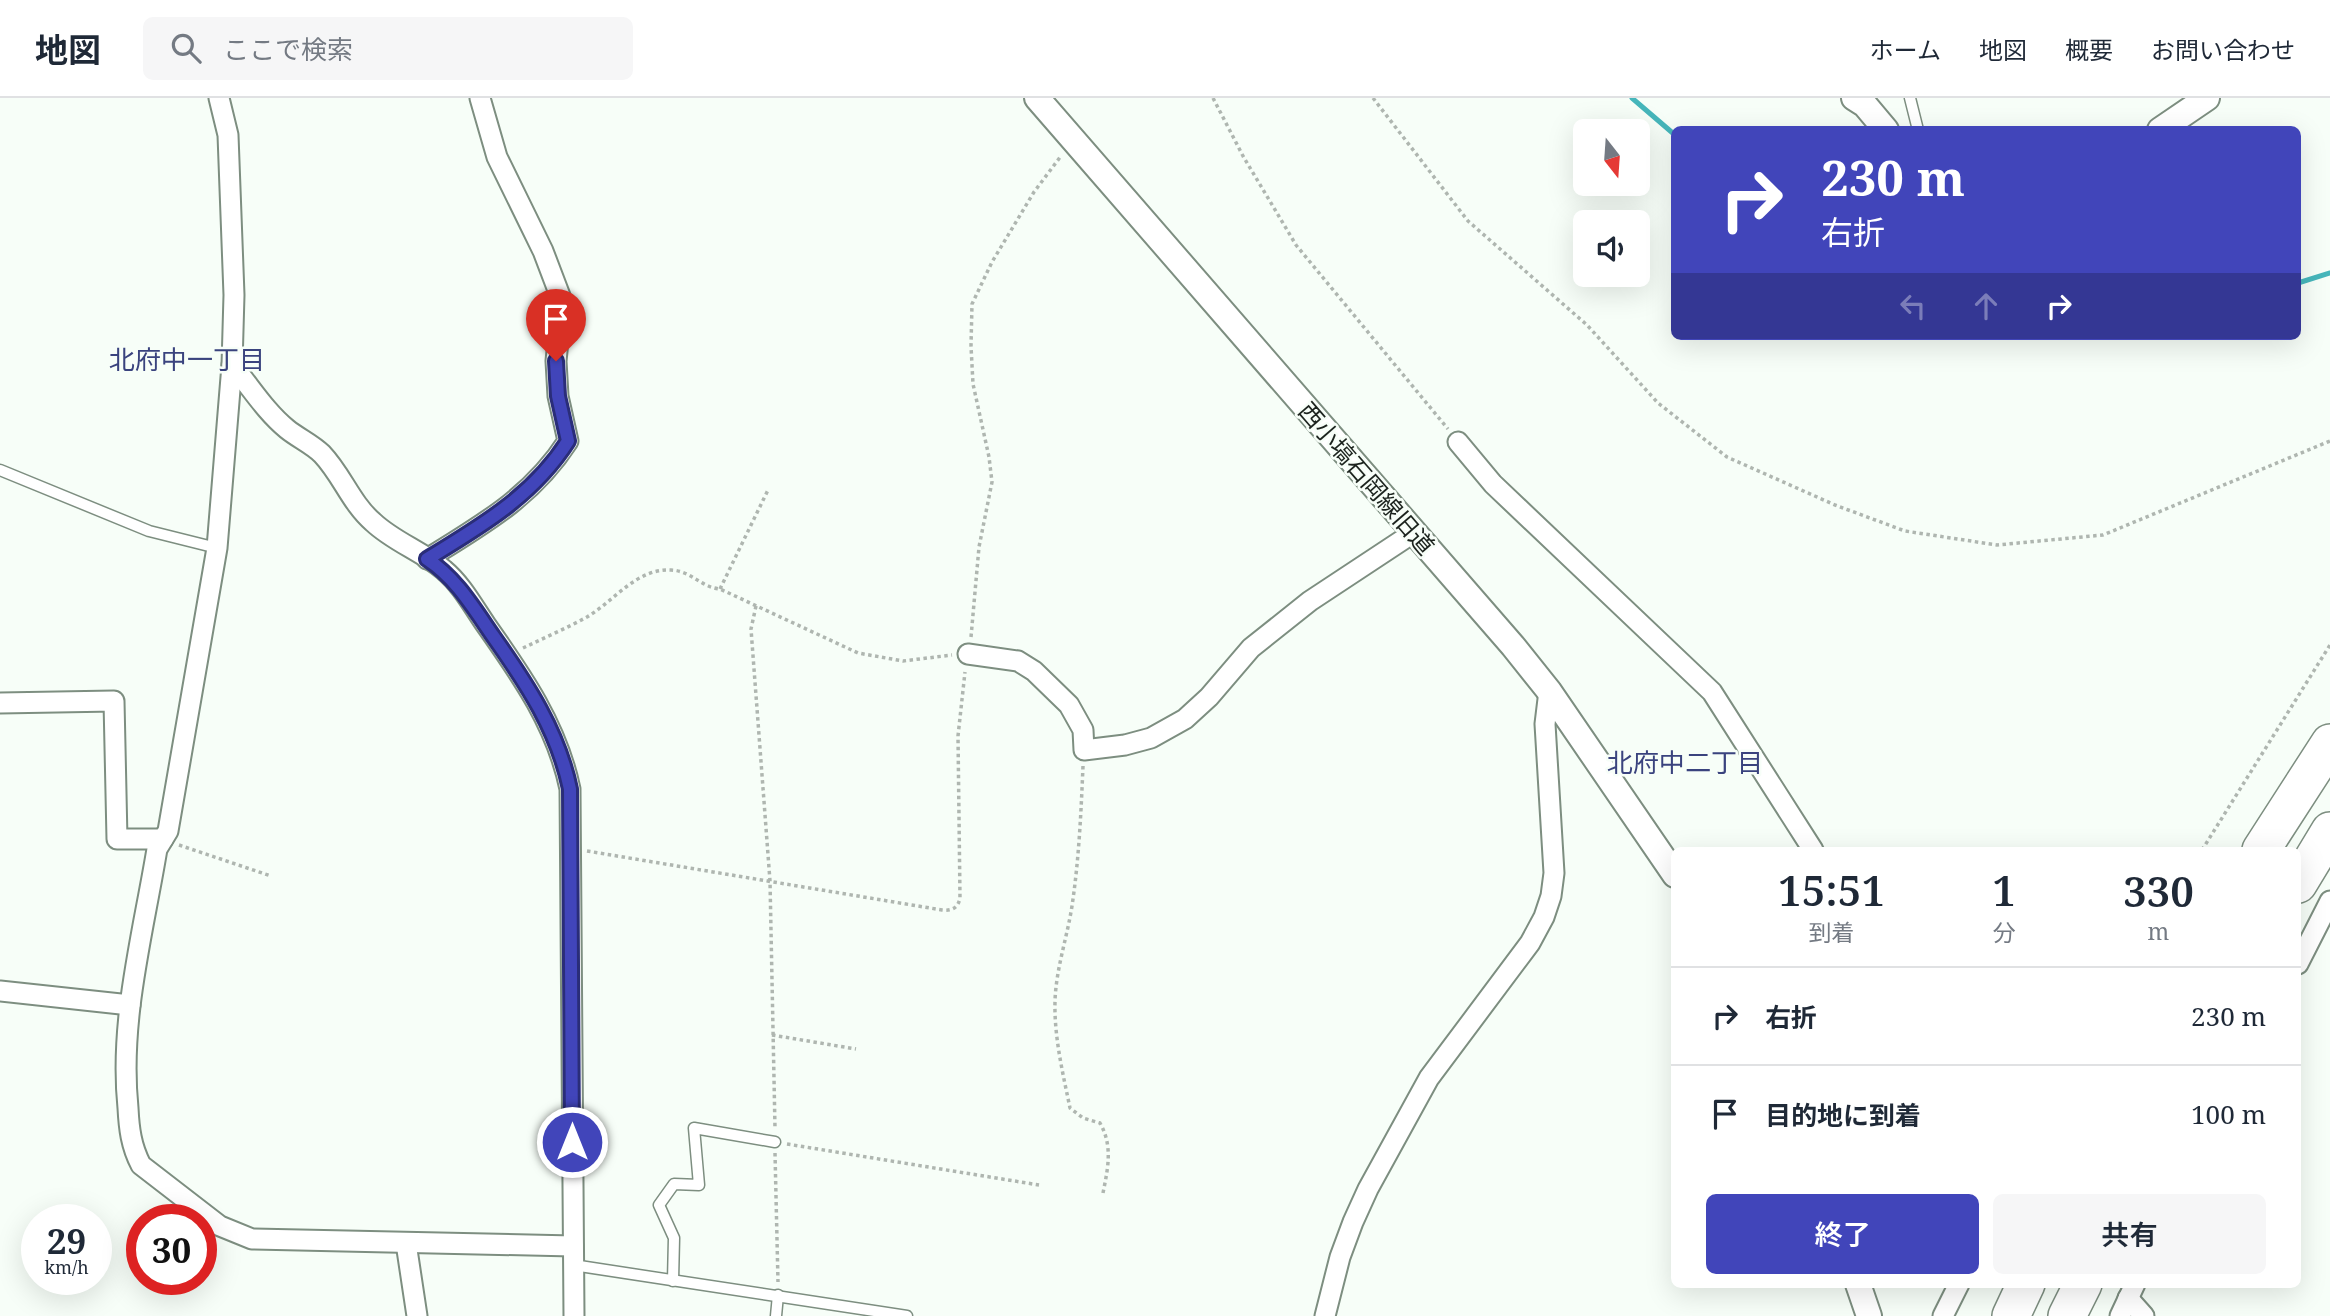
<!DOCTYPE html>
<html lang="ja">
<head>
<meta charset="utf-8">
<style>
  :root { --surface:#fff; --page:#f6f6f7; --text:#1f2937; --muted:#747a83; --line:#e0e1e3; --accent:#4145ba }
  body { margin:0; font-family:"Noto Serif","Noto Sans JP",serif; background:var(--page); color:var(--text); height:100vh; display:flex; flex-direction:column; font-size:26px; white-space:nowrap }
  * { box-sizing:border-box; margin:0 }
  p { font-size:23px; color:var(--muted) }
  .icon { flex:none; width:38px; height:38px; fill:none; stroke:currentColor; stroke-width:2; stroke-linecap:round; stroke-linejoin:round }
  .map { position:relative; flex:1; overflow:hidden }
  .drawer { position:absolute; left:1671px; top:749px; width:630px; height:441px; display:flex; flex-direction:column; background:var(--surface); border-radius:10px; box-shadow:0 7px 28px #0002 }
  .drawer>* { flex:none }
  .banner { position:absolute; left:1671px; top:28px; width:630px; height:214px; border-radius:10px; box-shadow:0 7px 28px #0002; background:#4145ba; color:#fff; overflow:hidden }
  .needle { width:46px; rotate:163deg }
  .tools { position:absolute; left:1573px; top:21px; display:grid; gap:14px }
  .tools a { display:grid; place-items:center; width:77px; height:77px; border-radius:10px; background:var(--surface); box-shadow:0 7px 28px #0002; font-size:35px }
  .speed { position:absolute; left:21px; top:1106px; display:flex; gap:14px; font-size:35px; font-weight:700; text-align:center }
  .speed>* { display:grid; place-content:center; width:91px; height:91px; border-radius:50%; background:var(--surface); box-shadow:0 7px 28px #0002; line-height:1 }
  .speed small { font-size:18px; font-weight:400 }
  .speed .limit { border:10px solid #d22; background:#fff; color:#111 }
  .pin { position:absolute; display:grid; place-items:center; width:60px; height:60px; color:#fff; margin:-72px -30px; border-radius:50% 50% 50% 0; rotate:-45deg; box-shadow:0 0 7px #0007 }
  .pin .icon { rotate:45deg }
  .me { position:absolute; width:77px; margin:-38px; rotate:0deg; stroke-linejoin:round; filter:drop-shadow(0 0 5px #0008) }
  .turn { display:flex; align-items:center; gap:24px; height:147px; padding:0 35px; font-size:32px }
  .turn .icon { width:91px; height:91px; stroke-width:2.5 }
  .turn b { display:block; font-size:49px; line-height:60px }
  .lanes { display:flex; align-items:center; height:66px; padding:0 35px; background:#0003; justify-content:center; gap:35px; direction:ltr }
  .lanes .off { opacity:.35 }
  .eta { display:flex; justify-content:space-evenly; align-items:center; height:119px; text-align:center }
  .eta b { font-size:42px; font-weight:600; line-height:49px }
  .cta { display:flex; gap:14px; margin-top:auto; padding:14px 35px }
  .cta a { flex:1; height:80px; border-radius:10px; background:var(--accent); color:#fff; font-size:28px; font-weight:600; line-height:80px; text-align:center }
  .cta a+a { background:var(--page); color:var(--text) }
  ul { padding:0; list-style:none }
  li { display:flex; align-items:center; gap:21px; height:98px; padding:0 35px; border-top:2px solid var(--line) }
  li div { flex:1 }
  li b { display:block; font-size:26px }
  li em { font-style:normal }
  header { display:flex; align-items:center; gap:42px; box-sizing:border-box; height:98px; padding:0 35px; background:var(--surface); border-bottom:2px solid var(--line) }
  header strong { font-size:33px }
  nav { display:flex; gap:38px; margin-inline-start:auto; font-size:24px }
  .search { width:490px; height:63px; background:var(--page); display:flex; align-items:center; gap:18px; box-sizing:border-box; padding:0 24px; border-radius:10px; color:var(--muted); font-size:26px }
  .map>svg:first-child { display:block }
</style>
</head>
<body>
<header>
<strong>地図</strong>
<div class="search"><svg class="icon" aria-label="search" viewBox="0 0 24 24"><circle cx="10" cy="10" r="6"/><path d="M15 15l6 6"/></svg>ここで検索</div>
<nav><a>ホーム</a><a>地図</a><a>概要</a><a>お問い合わせ</a></nav>
</header>
<div class="map">
<svg width="2330" height="1218" viewBox="0 0 2330 1218">
  <rect width="100%" height="100%" fill="#f7fef8"/>
  <g fill="none" stroke-linecap="round" stroke-linejoin="round">
    <g stroke="#46b6bb" stroke-width="5">
      <polyline points="1632,0 1675,37"/>
      <polyline points="2298,185 2330,175"/>
    </g>
    <g stroke="#7d8e80" stroke-width="13">
      <g id="service">
        <polyline points="1910,0 1918,32"/>
        <polyline points="0,372 149,433 217,450"/>
        <polyline points="573,1167 907,1218"/>
        <polyline points="673,1183 674,1140 659,1107 674,1086 699,1087 694,1030 775,1044"/>
        <polyline points="776,1218 778,1197"/>
      </g>
    </g>
    <g stroke="#7d8e80" stroke-width="23">
      <g id="minor">
        <path d="M219,0L228,37L234,197L232,267L217,450L168,733L157,751C143,836 119,923 128,1010C129,1030 131,1048 141,1067L220,1128L252,1141L573,1148"/>
        <path d="M232,267C250,288 265,313 287,331C298,340 312,346 322,356C342,377 351,405 373,424C394,444 422,453 444,472C461,486 473,508 486,527C522,578 557,628 570,691L574,1218"/>
        <polyline points="1458,344 1493,386 1712,594 1813,752"/>
        <path d="M427,461C482,427 532,399 568,343L558,298L556,263L562,203L543,153L497,59L480,0"/>
        <polyline points="968,556 1018,563 1034,573 1069,607 1083,632 1084,652 1125,647 1151,640 1185,621 1209,599 1251,550 1310,503 1413,435"/>
        <polyline points="0,605 114,603 117,741 163,741"/>
        <polyline points="2298,866 2330,803"/>
        <polyline points="0,893 130,907"/>
        <polyline points="406,1145 417,1218"/>
        <polyline points="2128,1200 2144,1218"/>
        <polyline points="1325,1218 1340,1159 1353,1124 1368,1091 1429,980 1530,845 1544,819 1551,798 1554,775 1545,626 1549,593"/>
        <polyline points="1943,1218 1959,1186"/>
        <polyline points="2120,1218 2135,1186"/>
      </g>
    </g>
    <g stroke="#7d8e80" stroke-width="28">
      <g id="tertiary">
        <polyline points="1037,0 1513,548 1549,593 1675,777"/>
        <polyline points="1854,0 1865,7 1886,32"/>
        <polyline points="2160,32 2207,0"/>
        <polyline points="1858,1186 1869,1218"/>
      </g>
    </g>
    <g stroke="#7d8e80" stroke-width="40">
      <g id="motorway">
        <polyline points="2261,752 2330,645"/>
        <polyline points="2298,786 2330,733"/>
        <polyline points="2011,1218 2026,1186"/>
        <polyline points="2067,1218 2083,1186"/>
      </g>
    </g>
    <g stroke="#afb6b0" stroke-width="3.5" stroke-dasharray="3.5 3.5" stroke-linecap="butt">
      <polyline points="1213,0 1243,58 1296,147 1448,331"/>
      <polyline points="1373,0 1468,123 1587,227 1658,305 1727,359 1835,407 1905,433 1997,447 2103,437 2330,343"/>
      <polyline points="720,491 768,392"/>
      <polyline points="756,508 751,531 770,783 775,1030"/>
      <polyline points="971,539 979,449 992,384 989,359 973,286 971,248 972,206 992,164 1034,94 1061,58"/>
      <path d="M523,550C544,540 567,530 587,519C614,503 637,470 671,472C692,473 700,489 720,491L858,555L903,563L952,557"/>
      <path d="M1083,668C1081,715 1079,761 1072,808C1067,840 1056,871 1055,903C1054,939 1063,976 1070,1010L1083,1020L1100,1025C1113,1048 1108,1070 1103,1095"/>
      <polyline points="179,747 271,778"/>
      <polyline points="2202,752 2330,547"/>
      <path d="M587,753L942,812C952,813 958,810 960,800L958,638L965,574"/>
      <polyline points="772,937 856,951"/>
      <polyline points="787,1046 1039,1087"/>
      <polyline points="775,1055 778,1184"/>
    </g>
    <use href="#service" stroke="#fff" stroke-width="10"/>
    <use href="#minor" stroke="#fff" stroke-width="19"/>
    <use href="#tertiary" stroke="#fff" stroke-width="24"/>
    <use href="#motorway" stroke="#fff" stroke-width="37"/>
  </g>
  <g fill="none" stroke-linecap="round" stroke-linejoin="round">
    <g stroke="#2a2d79" stroke-width="18">
      <path id="route" d="M556,263L558,298L568,343C533,398 481,428 427,461C456,480 473,509 493,538C527,586 558,633 570,691L572,1044"/>
    </g>
    <use href="#route" stroke="#4145ba" stroke-width="12"/>
  </g>
  <g text-anchor="middle" stroke-width="5" stroke-linejoin="round" paint-order="stroke">
    <g font-size="24" fill="#1c231e" stroke="#f7fef8">
      <text transform="translate(1366 381) rotate(49)" y="8">西小塙石岡線旧道</text>
    </g>
    <g font-size="26" fill="#3a437e" stroke="#f7fef8">
      <text x="187" y="271">北府中一丁目</text>
      <text x="1685" y="674">北府中二丁目</text>
    </g>
  </g>
</svg>
<div class="tools">
<a><svg class="needle" viewBox="-14 -14 28 28"><path d="M0-13l5 13h-10z" fill="#e53935"/><path d="M0 13l5-13h-10z" fill="#747a83"/></svg></a>
<a><svg class="icon" aria-label="sound" viewBox="0 0 24 24"><path d="M4 9h4l5-4v14l-5-4H4zM17 9q2 3 0 6"/></svg></a>
</div>
<div class="speed"><div>29<small>km/h</small></div><div class="limit">30</div></div>
<div class="pin" style="left:556px;top:263px;background:#d93025"><svg class="icon" aria-label="arrive" viewBox="0 0 24 24"><path d="M6 21V4h12l-3 4 3 4H6"/></svg></div>
<svg class="me" style="left:572px;top:1044px" viewBox="-20 -20 40 40"><circle r="17" fill="#4145ba" stroke="#fff" stroke-width="3"/><path d="M0-11L8 9 0 5-8 9z" fill="#fff"/></svg>
<div class="banner">
<div class="turn"><svg class="icon" aria-label="right" viewBox="0 0 24 24"><path d="M7 20v-9h11M14 6l5 5-5 5"/></svg><div><b>230 m</b>右折</div></div>
<div class="lanes"><svg class="icon off" aria-label="left" viewBox="0 0 24 24"><path d="M17 20v-9H6M10 6l-5 5 5 5"/></svg><svg class="icon off" aria-label="ahead" viewBox="0 0 24 24"><path d="M12 20V5M6 11l6-6 6 6"/></svg><svg class="icon" aria-label="right" viewBox="0 0 24 24"><path d="M7 20v-9h11M14 6l5 5-5 5"/></svg></div>
</div>
<section class="drawer">
<div class="eta">
<div><b>15:51</b><p>到着</p></div>
<div><b>1</b><p>分</p></div>
<div><b>330</b><p>m</p></div>
</div>
<ul>
<li><svg class="icon" aria-label="right" viewBox="0 0 24 24"><path d="M7 20v-9h11M14 6l5 5-5 5"/></svg><div><b>右折</b></div><em>230 m</em></li>
<li><svg class="icon" aria-label="arrive" viewBox="0 0 24 24"><path d="M6 21V4h12l-3 4 3 4H6"/></svg><div><b>目的地に到着</b></div><em>100 m</em></li>
</ul>
<div class="cta"><a>終了</a><a>共有</a></div>
</section>
</div>
</body>
</html>
